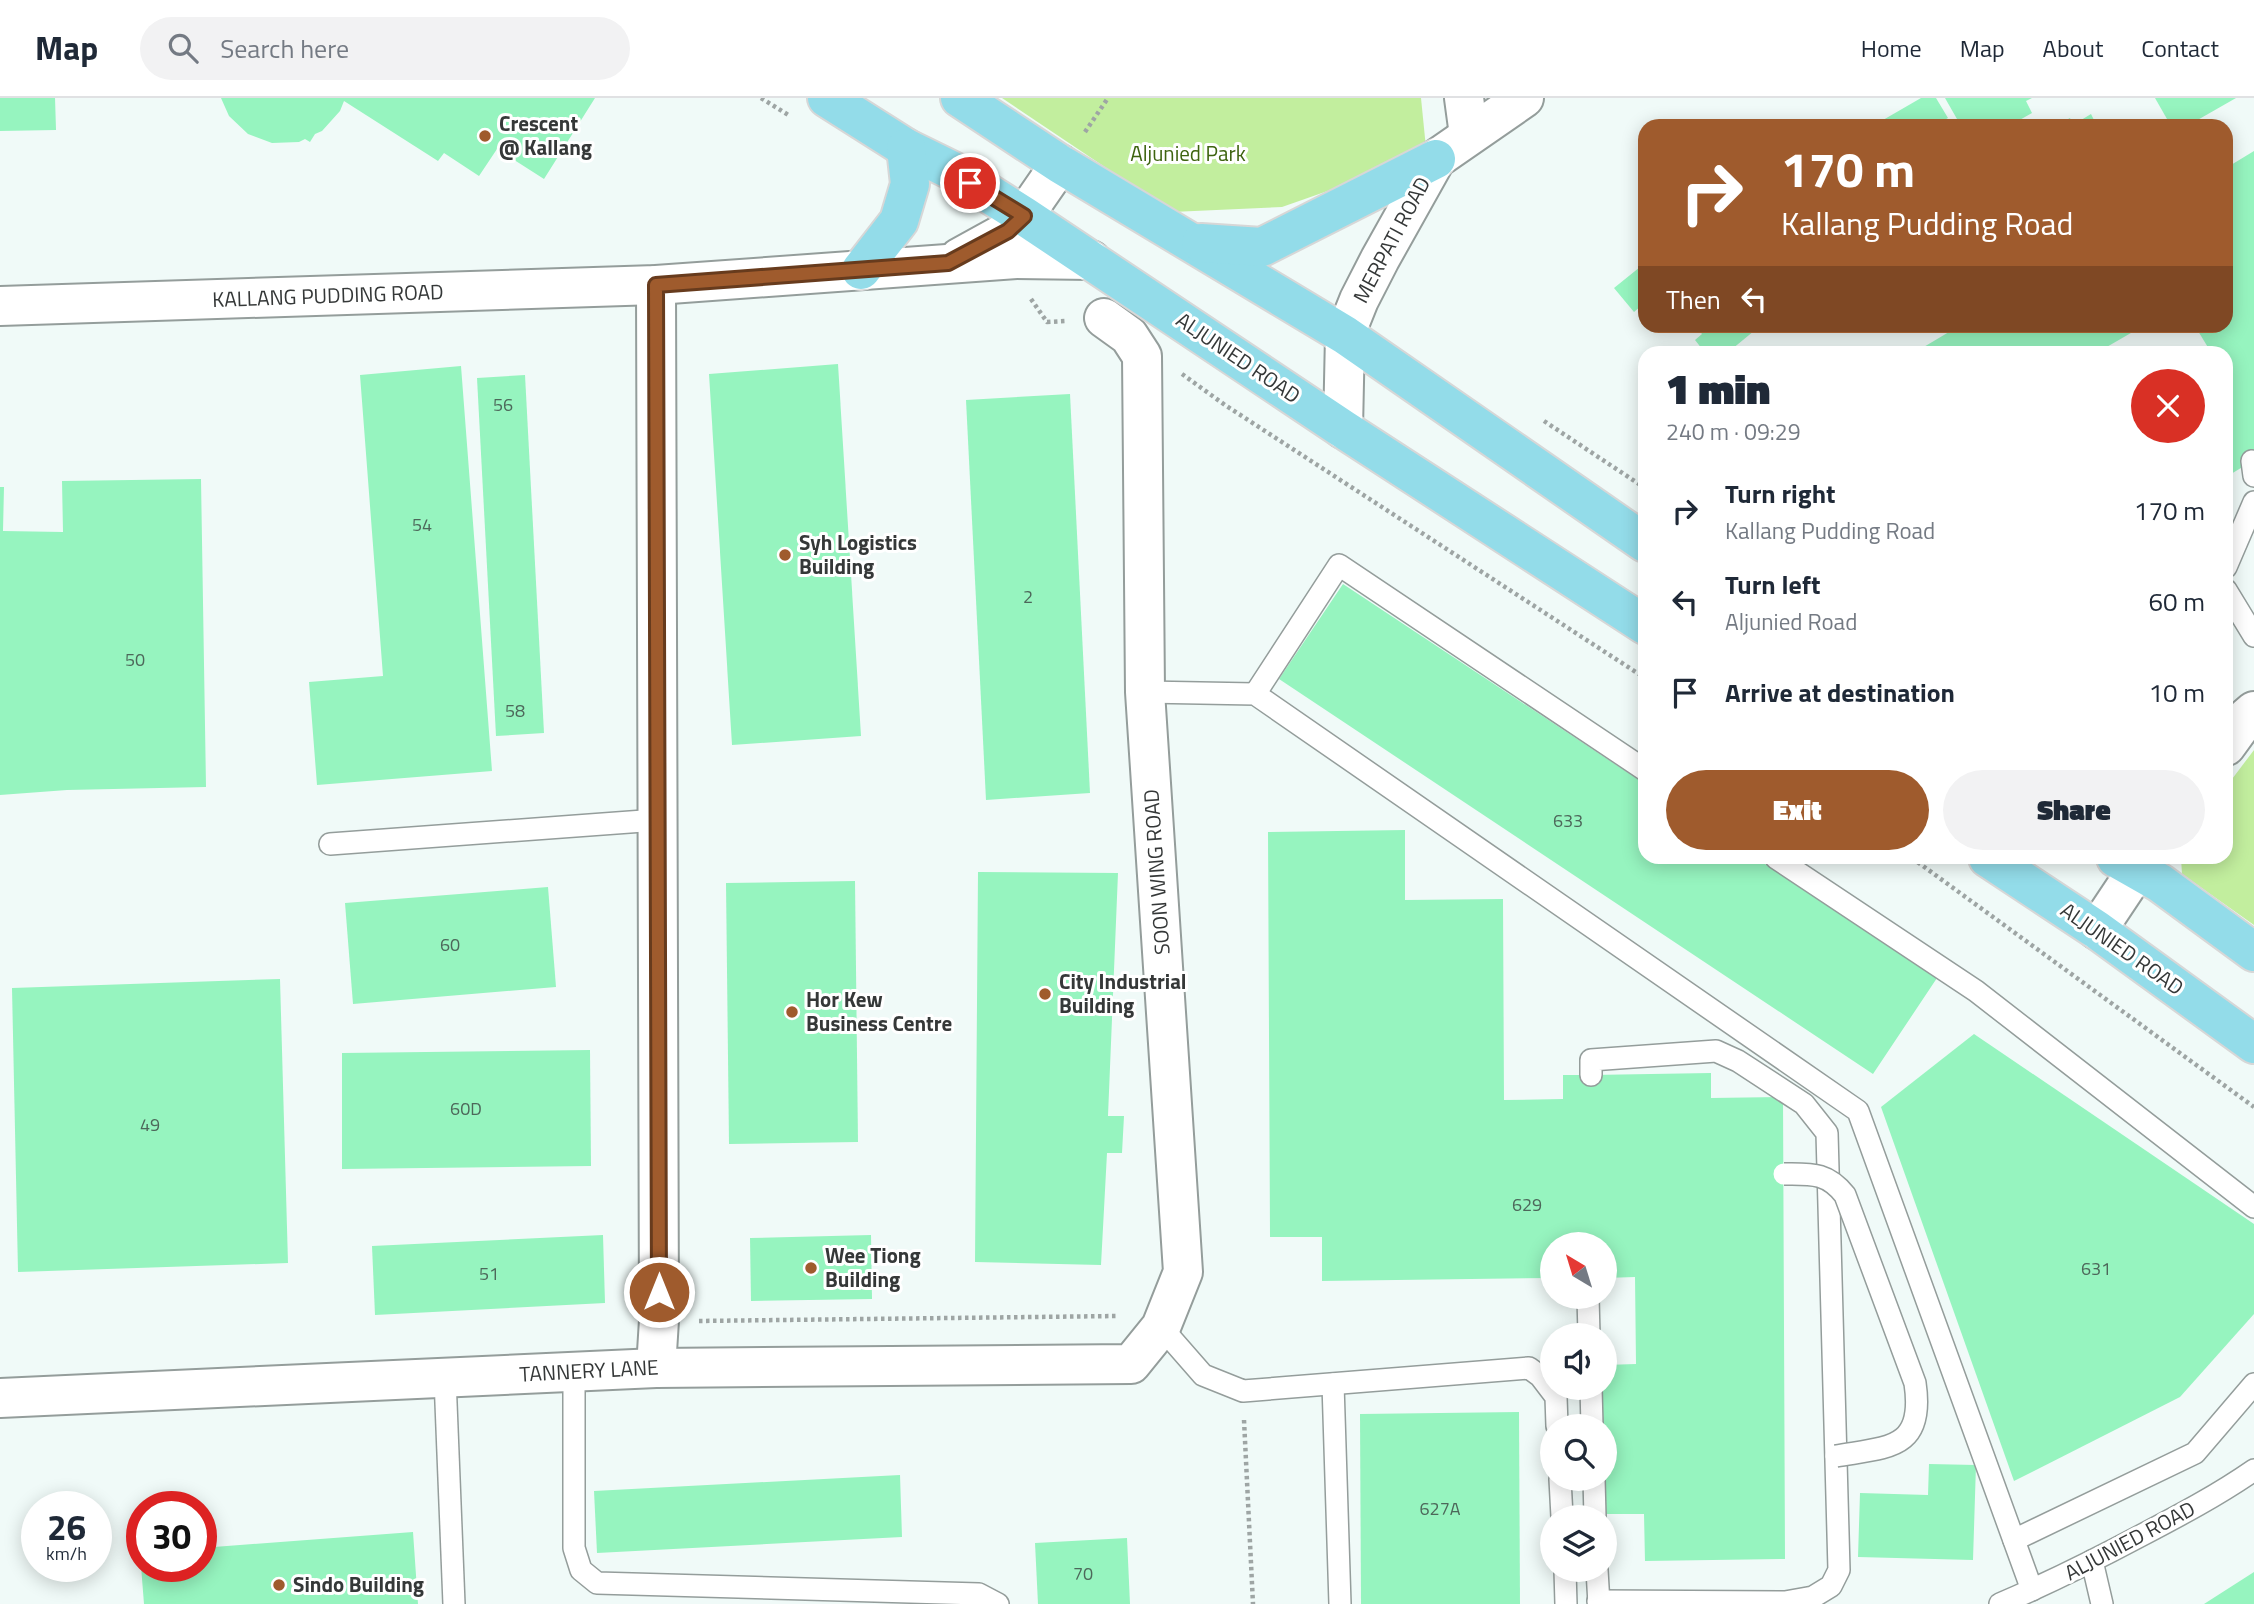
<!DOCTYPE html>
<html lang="en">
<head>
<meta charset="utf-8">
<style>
  :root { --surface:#fff; --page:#f2f2f3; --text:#1f2937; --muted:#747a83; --line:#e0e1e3; --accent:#9f5b2d }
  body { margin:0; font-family:"Titillium Web",sans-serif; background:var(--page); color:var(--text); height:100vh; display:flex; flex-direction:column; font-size:26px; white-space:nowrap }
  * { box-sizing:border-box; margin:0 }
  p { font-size:23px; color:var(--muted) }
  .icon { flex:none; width:38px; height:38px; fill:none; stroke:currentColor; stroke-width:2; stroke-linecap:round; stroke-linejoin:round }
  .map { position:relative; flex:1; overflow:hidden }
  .drawer { position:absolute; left:1638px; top:248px; width:595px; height:518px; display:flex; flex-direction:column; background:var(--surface); border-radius:21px; box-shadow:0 4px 18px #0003 }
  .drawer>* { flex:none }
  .top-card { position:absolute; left:1638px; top:21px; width:595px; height:214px; border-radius:21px; box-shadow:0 4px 18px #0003; background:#9f5b2d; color:#fff; overflow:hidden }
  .needle { width:46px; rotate:322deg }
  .buttons { position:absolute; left:1540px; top:1134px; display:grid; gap:14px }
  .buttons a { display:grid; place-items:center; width:77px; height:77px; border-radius:50%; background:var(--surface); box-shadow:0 4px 18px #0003; font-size:35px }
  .speed { position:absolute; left:21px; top:1393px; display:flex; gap:14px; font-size:35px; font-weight:700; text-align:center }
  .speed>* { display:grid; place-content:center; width:91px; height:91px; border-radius:50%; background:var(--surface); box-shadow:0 4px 18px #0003; line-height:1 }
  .speed small { font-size:18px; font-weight:400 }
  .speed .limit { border:10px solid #d22; background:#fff; color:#111 }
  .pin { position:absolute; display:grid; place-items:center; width:60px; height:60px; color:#fff; margin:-30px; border:4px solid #fff; border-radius:50%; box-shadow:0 2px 7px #0007 }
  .me { position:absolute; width:77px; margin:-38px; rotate:0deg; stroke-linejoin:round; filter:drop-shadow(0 0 5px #0008) }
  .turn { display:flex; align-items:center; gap:24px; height:147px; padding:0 28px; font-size:32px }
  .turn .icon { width:91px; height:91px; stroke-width:2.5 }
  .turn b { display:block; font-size:49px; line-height:60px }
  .then { display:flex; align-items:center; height:66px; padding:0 28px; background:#0003; gap:14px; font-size:26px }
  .round { display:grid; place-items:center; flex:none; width:74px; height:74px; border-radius:37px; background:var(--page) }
  .headline { display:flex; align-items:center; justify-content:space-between; height:119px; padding:0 28px }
  h1 { font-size:42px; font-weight:800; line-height:52px }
  .button { display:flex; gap:14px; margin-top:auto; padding:14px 28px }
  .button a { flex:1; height:80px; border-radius:42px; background:var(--accent); color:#fff; font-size:28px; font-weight:800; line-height:80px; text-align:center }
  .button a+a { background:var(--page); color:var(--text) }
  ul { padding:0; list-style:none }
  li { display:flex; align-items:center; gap:21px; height:91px; padding:0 28px }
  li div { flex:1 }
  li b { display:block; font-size:26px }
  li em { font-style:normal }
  header { display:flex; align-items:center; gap:42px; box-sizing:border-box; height:98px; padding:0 35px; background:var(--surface); border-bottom:2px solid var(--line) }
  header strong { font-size:33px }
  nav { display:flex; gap:38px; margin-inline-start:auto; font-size:24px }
  .search { width:490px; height:63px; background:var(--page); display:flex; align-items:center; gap:18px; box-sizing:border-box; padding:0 24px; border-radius:38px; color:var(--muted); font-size:26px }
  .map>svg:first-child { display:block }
</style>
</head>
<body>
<header>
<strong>Map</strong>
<div class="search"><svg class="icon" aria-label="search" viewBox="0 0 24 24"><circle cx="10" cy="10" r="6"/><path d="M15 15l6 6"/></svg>Search here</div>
<nav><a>Home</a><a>Map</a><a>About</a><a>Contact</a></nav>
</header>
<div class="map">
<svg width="2254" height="1506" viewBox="0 0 2254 1506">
  <rect width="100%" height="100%" fill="#f0faf8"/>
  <g fill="#c2ee9e">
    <polygon points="1002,0 1421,0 1426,50 1379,75 1282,109 1172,114"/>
    <polygon points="2254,652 2254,827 2182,776 2181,760 2226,760 2226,689"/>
  </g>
  <g fill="#96f4bf">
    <polygon points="0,0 55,0 56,32 0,33"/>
    <polygon points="221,0 595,0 544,81 497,51 479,78 444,55 438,63 344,3 340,13 322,33 315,36 310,44 305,41 299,44 272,45 248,36 229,18"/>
    <polygon points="1921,0 1936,0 1948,20 1939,25 1941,28 1886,28 1883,22"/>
    <polygon points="1945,0 2032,0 2026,3 2032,15 2009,28 1961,28"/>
    <polygon points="2155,0 2236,0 2187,28 2171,28"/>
    <polygon points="2091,16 2097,28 2055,28 2070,20 2073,27"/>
    <polygon points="2254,53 2254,362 2231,376 2226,367 2226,256 2212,256 2195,228 2226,228 2226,70"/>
    <polygon points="1645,165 1645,212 1642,207 1634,214 1614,190"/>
    <polygon points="1695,228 1760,228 1726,256 1706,256 1695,242 1702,236"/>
    <polygon points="1959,228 2143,228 2105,250 2109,256 1912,256"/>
    <polygon points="838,266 861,638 732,647 709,276"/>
    <polygon points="461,268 492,673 317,687 309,584 383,578 360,277"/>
    <polygon points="525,277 544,635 496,638 477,280"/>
    <polygon points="1070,296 1090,695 986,702 966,302"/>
    <polygon points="201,381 206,689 67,692 0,697 0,389 4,389 3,433 63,434 62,383"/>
    <polygon points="1343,486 1645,686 1645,760 1756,760 1937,880 1873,976 1279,581"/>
    <polygon points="1405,732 1405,802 1503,801 1504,1002 1563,1001 1563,977 1591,977 1711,975 1711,1000 1783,999 1785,1461 1645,1463 1644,1416 1602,1416 1601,1381 1605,1381 1605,1328 1601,1328 1601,1290 1605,1290 1605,1267 1636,1266 1635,1179 1605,1180 1605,1146 1552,1146 1552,1180 1322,1183 1322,1139 1270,1139 1268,734"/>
    <polygon points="978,774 1118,775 1108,1018 1124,1018 1122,1055 1107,1055 1101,1167 975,1164"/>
    <polygon points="855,783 858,1044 729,1046 726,785"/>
    <polygon points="548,789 556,889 353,906 345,805"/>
    <polygon points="280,881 288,1165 18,1174 12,890"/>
    <polygon points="1974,936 2254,1126 2254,1216 2180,1299 2014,1383 1881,1009"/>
    <polygon points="590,952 591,1068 342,1071 342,955"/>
    <polygon points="603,1137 605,1205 375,1217 372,1148"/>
    <polygon points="871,1137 872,1201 751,1203 750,1140"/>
    <polygon points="1519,1314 1520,1506 1361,1506 1360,1316"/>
    <polygon points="1929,1366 1976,1367 1973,1462 1858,1459 1860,1395 1928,1397"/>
    <polygon points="900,1377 902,1439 597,1455 594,1393"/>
    <polygon points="413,1434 418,1506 144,1506 141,1468 201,1468 201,1450"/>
    <polygon points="1127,1440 1130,1506 1038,1506 1035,1445"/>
    <polygon points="2254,1474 2254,1506 2204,1506"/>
  </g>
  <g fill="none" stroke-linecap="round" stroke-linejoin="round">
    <g stroke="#949d9b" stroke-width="24">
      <g id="lane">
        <polyline points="2252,363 2254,378"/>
        <polyline points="2226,469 2254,404"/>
        <polyline points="2226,492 2254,538"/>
        <polyline points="1145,594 1255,596 1858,1013 2032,1492"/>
        <polyline points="1255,596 1339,467 1645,672"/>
        <polyline points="330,746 657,722"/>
        <polyline points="1776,760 1976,893 2254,1109"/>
        <polyline points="1591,977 1591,962 1716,953 1738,963 1804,1006 1827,1035 1839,1472 1831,1488 1813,1499 1785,1504 1598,1503"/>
        <polyline points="1588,1199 1589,1237"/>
        <polyline points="1161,1229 1203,1277 1243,1293 1529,1270 1540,1278 1556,1299 1557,1328"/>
        <polyline points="574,1274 574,1450 581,1472 597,1485 979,1496 998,1506"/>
        <polyline points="445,1280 454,1506"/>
        <polyline points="1333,1286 1340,1506"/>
        <polyline points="1591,1290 1592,1328"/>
        <polyline points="1560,1381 1562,1419"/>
        <polyline points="1594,1381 1595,1419"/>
        <polyline points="2014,1442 2195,1355 2254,1286"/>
        <polyline points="2092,1463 2102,1506"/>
        <polyline points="1565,1472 1566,1506"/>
        <polyline points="1597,1472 1599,1506"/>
        <path d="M2000,1506C2049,1485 2095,1462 2142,1437C2180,1417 2218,1397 2254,1372"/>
      </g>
    </g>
    <g stroke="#949d9b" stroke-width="42">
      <g id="street">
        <polyline points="1464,0 1469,37"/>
        <polyline points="959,160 1008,133 1024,118 1060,66"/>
        <polyline points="0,208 656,187 1016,161 1091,162"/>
        <polyline points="2226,648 2247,619 2254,613"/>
        <polyline points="2097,832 2145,760"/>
        <polyline points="656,1270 659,1222 656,187"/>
        <polyline points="0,1300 656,1270 1131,1266 1161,1229 1183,1174 1145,594 1142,258 1129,238 1104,220"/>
      </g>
    </g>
    <g stroke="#949d9b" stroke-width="42">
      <polyline id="secondary" points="1343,331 1345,237 1359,202 1380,161 1436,61 1524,0"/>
    </g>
    <g stroke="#d7d7d7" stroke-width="42">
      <g id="primary">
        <polyline points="827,0 906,50 953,73 1024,118 1343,331 1645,527"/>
        <polyline points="960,0 1060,66 1345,237 1645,445"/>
        <polyline points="1201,145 1262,149 1436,61"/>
        <polyline points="861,172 899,123 910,86 906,50"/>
        <polyline points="1988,760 2097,832 2254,946"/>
        <polyline points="2116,760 2160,785 2254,854"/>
      </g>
    </g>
    <g stroke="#9ea5a4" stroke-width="4.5" stroke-dasharray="3.5 3.5" stroke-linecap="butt">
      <polyline points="761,0 790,18"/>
      <polyline points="1085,34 1108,0"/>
      <polyline points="1031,201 1047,224 1066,223"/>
      <polyline points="1182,276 1225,307 1645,580"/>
      <polyline points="1544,323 1645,390"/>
      <polyline points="1912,760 2254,1009"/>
      <polyline points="699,1223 1117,1218"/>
      <polyline points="1244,1322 1253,1506"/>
    </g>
    <use href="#lane" stroke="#fff" stroke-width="21"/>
    <use href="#street" stroke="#fff" stroke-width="38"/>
    <use href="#secondary" stroke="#fff" stroke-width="38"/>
    <use href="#primary" stroke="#93dce9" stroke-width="38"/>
    <g stroke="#949d9b" stroke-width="24" stroke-linecap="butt">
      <path id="lane-bridge" d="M1784,1076C1811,1076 1827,1074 1845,1097L1915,1285C1925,1352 1888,1349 1836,1358"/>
    </g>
    <use href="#lane-bridge" stroke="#fff" stroke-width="21"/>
  </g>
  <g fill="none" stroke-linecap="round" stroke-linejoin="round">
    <g stroke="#673b1d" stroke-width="18">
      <polyline id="route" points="659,1194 656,187 948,165 1008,133 1024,118 970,85"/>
    </g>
    <use href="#route" stroke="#9f5b2d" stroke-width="12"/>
  </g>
  <g fill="#9f5b2d" stroke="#fff" stroke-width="2.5">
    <circle cx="485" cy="38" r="7"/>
    <circle cx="785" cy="457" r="7"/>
    <circle cx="1045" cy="896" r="7"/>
    <circle cx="792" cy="914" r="7"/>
    <circle cx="811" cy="1170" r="7"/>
    <circle cx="279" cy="1487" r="7"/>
  </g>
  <g text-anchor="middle" stroke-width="6" stroke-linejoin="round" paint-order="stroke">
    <g font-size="18" fill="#4d675a">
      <text x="503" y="313">56</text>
      <text x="422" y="433">54</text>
      <text x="1028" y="505">2</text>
      <text x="135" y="568">50</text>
      <text x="515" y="619">58</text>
      <text x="1568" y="729">633</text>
      <text x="450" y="853">60</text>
      <text x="466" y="1017">60D</text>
      <text x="150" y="1033">49</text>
      <text x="1527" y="1113">629</text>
      <text x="2096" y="1177">631</text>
      <text x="489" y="1182">51</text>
      <text x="1440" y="1417">627A</text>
      <text x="1083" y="1482">70</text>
    </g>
    <g font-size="21" font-weight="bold" fill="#353838" stroke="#fff" text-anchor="start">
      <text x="499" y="33">Crescent<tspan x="499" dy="24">@ Kallang</tspan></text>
      <text x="799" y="452">Syh Logistics<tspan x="799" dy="24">Building</tspan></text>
      <text x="1059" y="891">City Industrial<tspan x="1059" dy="24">Building</tspan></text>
      <text x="806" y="909">Hor Kew<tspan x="806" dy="24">Business Centre</tspan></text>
      <text x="825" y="1165">Wee Tiong<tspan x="825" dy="24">Building</tspan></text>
      <text x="293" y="1494">Sindo Building</text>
    </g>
    <g font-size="21" fill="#3e6410" stroke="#fff">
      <text x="1188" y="63">Aljunied Park</text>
    </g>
    <g font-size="21" fill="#353838" stroke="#fff">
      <text transform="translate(1392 142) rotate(-62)" y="7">MERPATI ROAD</text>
      <text transform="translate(328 198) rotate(-2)" y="7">KALLANG PUDDING ROAD</text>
      <text transform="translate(1238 260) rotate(34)" y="7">ALJUNIED ROAD</text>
      <text transform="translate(1157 774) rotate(-94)" y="7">SOON WING ROAD</text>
      <text transform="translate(2122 851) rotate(35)" y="7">ALJUNIED ROAD</text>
      <text transform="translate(589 1273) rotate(-3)" y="7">TANNERY LANE</text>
      <text transform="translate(2130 1443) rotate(-28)" y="7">ALJUNIED ROAD</text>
    </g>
  </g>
</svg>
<div class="buttons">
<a><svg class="needle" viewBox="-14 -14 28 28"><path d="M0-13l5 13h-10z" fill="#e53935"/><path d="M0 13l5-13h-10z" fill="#747a83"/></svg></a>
<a><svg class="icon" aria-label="sound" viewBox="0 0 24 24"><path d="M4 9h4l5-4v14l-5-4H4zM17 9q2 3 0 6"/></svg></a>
<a><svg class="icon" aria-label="search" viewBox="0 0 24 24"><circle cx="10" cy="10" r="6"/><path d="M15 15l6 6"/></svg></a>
<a><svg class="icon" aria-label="layers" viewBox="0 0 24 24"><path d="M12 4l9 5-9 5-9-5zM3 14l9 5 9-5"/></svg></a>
</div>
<div class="speed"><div>26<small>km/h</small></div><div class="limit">30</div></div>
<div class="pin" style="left:970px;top:85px;background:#d93025"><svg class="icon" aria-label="arrive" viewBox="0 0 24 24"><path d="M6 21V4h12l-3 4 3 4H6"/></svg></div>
<svg class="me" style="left:659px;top:1194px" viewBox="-20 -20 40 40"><circle r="17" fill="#9f5b2d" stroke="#fff" stroke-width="3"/><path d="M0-11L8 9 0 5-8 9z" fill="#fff"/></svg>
<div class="top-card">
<div class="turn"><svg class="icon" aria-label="right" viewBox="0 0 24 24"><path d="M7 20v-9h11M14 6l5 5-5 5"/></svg><div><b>170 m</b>Kallang Pudding Road</div></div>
<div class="then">Then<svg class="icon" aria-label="left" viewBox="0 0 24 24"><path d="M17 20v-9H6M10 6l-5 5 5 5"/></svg></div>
</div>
<section class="drawer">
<div class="headline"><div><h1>1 min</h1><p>240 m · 09:29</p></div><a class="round" style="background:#d93025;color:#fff"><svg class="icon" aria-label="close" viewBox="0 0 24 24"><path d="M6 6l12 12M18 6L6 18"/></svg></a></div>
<ul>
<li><svg class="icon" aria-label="right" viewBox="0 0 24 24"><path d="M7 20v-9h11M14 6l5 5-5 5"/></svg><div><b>Turn right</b><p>Kallang Pudding Road</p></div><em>170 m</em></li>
<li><svg class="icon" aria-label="left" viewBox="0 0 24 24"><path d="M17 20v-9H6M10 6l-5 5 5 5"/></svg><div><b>Turn left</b><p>Aljunied Road</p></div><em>60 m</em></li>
<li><svg class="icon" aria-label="arrive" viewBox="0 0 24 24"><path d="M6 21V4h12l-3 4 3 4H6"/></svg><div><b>Arrive at destination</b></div><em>10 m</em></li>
</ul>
<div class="button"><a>Exit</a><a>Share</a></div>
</section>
</div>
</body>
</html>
